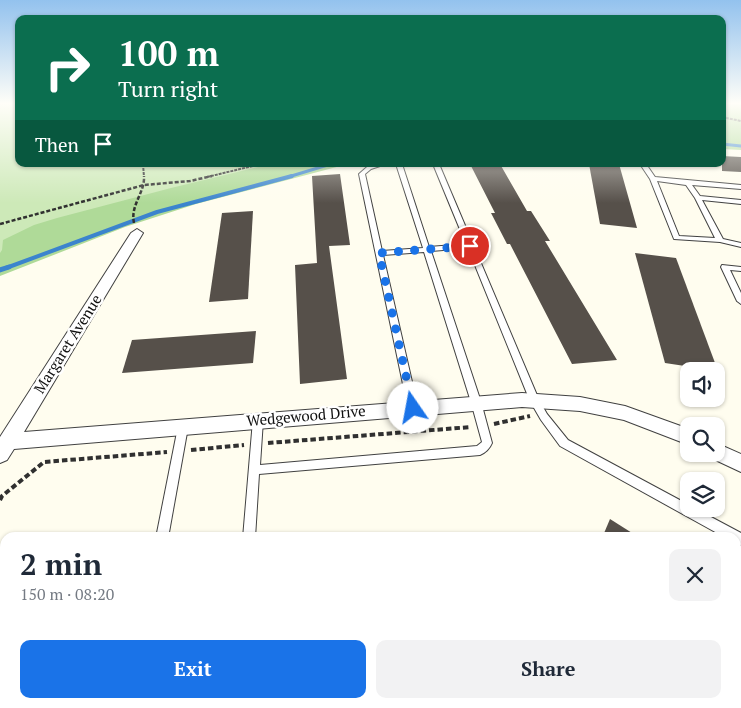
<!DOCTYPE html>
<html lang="en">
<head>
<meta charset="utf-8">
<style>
  :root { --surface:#fff; --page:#f2f2f3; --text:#1f2937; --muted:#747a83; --accent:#1a73e8 }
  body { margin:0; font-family:"PT Serif",serif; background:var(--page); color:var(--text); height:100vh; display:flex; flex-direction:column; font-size:19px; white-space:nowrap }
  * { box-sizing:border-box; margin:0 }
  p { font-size:16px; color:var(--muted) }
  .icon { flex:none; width:28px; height:28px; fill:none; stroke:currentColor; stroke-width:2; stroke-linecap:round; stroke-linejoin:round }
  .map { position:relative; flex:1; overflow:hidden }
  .details { position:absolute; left:0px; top:532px; width:741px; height:176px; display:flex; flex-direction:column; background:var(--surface); border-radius:15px 15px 0 0; box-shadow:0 1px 4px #0004 }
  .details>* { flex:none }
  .guide { position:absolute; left:15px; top:15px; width:711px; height:152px; border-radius:10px; box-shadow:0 1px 4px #0004; background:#0b6e4f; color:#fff; overflow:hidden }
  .tools { position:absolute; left:680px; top:362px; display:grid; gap:10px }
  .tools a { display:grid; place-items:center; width:45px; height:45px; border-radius:10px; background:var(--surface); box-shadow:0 1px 4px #0004; font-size:25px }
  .pin { position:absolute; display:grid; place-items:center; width:42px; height:42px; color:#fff; margin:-21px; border:2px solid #fff; border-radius:50%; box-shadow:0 1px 5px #0007 }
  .me { position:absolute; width:55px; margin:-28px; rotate:348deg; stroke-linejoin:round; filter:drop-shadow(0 0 4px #0008) }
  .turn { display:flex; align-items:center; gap:18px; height:105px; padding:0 20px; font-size:22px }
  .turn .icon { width:65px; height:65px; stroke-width:2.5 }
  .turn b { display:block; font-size:35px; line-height:42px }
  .then { display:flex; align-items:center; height:48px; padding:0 20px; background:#0003; gap:10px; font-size:19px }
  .round { display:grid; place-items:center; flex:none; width:52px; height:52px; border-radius:10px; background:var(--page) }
  .headline { display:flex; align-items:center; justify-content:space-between; height:85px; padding:0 20px }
  h1 { font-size:30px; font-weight:700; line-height:38px }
  .primary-button { display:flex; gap:10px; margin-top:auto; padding:10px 20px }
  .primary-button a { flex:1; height:58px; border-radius:10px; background:var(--accent); color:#fff; font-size:20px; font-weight:700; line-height:58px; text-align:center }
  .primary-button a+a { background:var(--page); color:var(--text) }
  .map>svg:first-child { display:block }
</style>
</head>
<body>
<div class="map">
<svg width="741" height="708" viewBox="0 0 741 708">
  <rect width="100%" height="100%" fill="#fffdef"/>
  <polygon fill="#cde9b8" points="0,104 19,104 19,164 295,164 0,259"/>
  <g fill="#afda98">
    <polygon points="723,104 741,104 741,150 723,149"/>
    <polygon points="270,164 348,164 196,204 125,227 0,276 0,253 2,250 3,240 34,225 57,218 171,188"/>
  </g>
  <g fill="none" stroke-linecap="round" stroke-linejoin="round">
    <g stroke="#3b84cd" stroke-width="3">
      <polyline points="722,144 741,146"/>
      <polyline points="288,177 331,164"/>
    </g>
    <polyline stroke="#3b84cd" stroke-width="4" points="6,268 157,212 292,176"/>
    <polyline stroke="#3b84cd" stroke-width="5" points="0,270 9,267"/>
  </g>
  <g fill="#56504a">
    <polygon points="722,156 741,157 741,172 722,171"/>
    <polygon points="470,164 500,164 527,211 531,211 550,241 545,241 617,360 572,364 510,244 507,244 491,213 495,213"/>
    <polygon points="589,164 619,164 637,228 600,224"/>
    <polygon points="340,174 350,245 329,246 347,379 300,384 295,265 317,263 312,176"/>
    <polygon points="253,211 248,299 209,302 222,213"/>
    <polygon points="635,253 676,258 718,371 665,363"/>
    <polygon points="256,331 253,363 122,373 132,340"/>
    <polygon points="610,519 640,538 602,538"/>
  </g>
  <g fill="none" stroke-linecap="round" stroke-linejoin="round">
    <g stroke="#414141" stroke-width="2">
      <g id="service">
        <path d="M378,164H386L371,169L365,174L382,251L423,248L396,164H402L429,247L466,244L433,164H439L539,400L547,414L568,440L689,505V509H696L741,533V545L736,543V538H726L560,446L541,420L530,401L468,248L431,251L481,402L492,443C490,448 485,453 480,455L259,474L255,538H243L253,420L255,417L258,416L261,417L263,420L260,465L477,446L482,442L471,402L424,252L383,255L418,408L416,411L413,412L410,411L408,408L359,174L367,167Z"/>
        <path d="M640,164H646L655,177L741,185V189L692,185L700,196L741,200V204L702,200L723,239L741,243V247L720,242L674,239L650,179ZM657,181L686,185L695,198L715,238L679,236Z"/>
        <polygon points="722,265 741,267 741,271 730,270 741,293 741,304 737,301 721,267"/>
        <polygon points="183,423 187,424 188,427 168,538 156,538 178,427 179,424"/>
        <polygon points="5,648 5,662 0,663 0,649"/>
        <rect x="274" y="704" width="14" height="4"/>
        <rect x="382" y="704" width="14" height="4"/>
      </g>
    </g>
    <g stroke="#414141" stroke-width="2">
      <g id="minor">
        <polygon points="137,229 143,233 24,432 522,393 580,397 625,406 689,429 689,445 624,420 580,411 522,407 14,449 7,460 0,463 0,437 131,233"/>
        <polygon points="716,443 741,454 741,472 709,457 708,454 716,454"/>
      </g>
    </g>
    <g stroke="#303030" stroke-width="2" stroke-dasharray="3 1" stroke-linecap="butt">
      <polyline points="722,117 741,121"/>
      <polyline points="143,164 144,177"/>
      <polyline points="207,177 261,164"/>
    </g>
    <g stroke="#303030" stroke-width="2.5" stroke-dasharray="4 2" stroke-linecap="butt">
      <path d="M134,223C130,205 145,193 144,176"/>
      <polyline points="0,224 144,185 190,181 212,176"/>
    </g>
    <g stroke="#303030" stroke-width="4" stroke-dasharray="5.5 3" stroke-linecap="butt">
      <polyline points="494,424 530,416"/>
      <polyline points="268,443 471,427"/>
      <polyline points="191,450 244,445"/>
      <polyline points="0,500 2,496 44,462 167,452"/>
    </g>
    <use href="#service" fill="#fff" fill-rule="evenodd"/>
    <use href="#minor" fill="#fff" fill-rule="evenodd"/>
  </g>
  <linearGradient id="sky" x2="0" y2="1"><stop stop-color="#93c2ee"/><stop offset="0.51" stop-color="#fffef8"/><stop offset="1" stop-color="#fffef8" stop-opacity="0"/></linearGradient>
  <rect width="741" height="203" fill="url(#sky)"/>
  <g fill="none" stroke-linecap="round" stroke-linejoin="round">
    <polyline stroke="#1a73e8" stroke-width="9" stroke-dasharray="0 16.2" points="413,408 379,253 470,246"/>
  </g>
  <g text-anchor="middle" stroke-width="5" stroke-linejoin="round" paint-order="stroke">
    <g font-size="15" fill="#0e0e0e" stroke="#fff">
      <text transform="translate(68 344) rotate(-58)" y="5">Margaret Avenue</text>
      <text transform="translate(306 416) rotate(-5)" y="5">Wedgewood Drive</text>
    </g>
  </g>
</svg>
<div class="tools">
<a><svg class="icon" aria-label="sound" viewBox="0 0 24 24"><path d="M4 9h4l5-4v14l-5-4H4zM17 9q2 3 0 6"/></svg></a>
<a><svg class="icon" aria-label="search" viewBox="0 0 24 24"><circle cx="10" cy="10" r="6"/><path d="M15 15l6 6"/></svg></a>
<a><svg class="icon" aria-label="layers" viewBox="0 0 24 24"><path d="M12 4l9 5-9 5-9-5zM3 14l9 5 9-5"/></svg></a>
</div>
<div class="pin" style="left:470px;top:246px;background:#d93025"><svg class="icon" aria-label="arrive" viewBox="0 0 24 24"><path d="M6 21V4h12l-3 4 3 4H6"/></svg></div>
<svg class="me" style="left:413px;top:408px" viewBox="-20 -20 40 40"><circle r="19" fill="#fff"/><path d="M0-13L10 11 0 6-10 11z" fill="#1a73e8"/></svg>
<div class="guide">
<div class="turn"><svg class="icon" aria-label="right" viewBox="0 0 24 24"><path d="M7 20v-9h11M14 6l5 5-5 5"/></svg><div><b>100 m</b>Turn right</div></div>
<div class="then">Then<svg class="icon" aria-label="arrive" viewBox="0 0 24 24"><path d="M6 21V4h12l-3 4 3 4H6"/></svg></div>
</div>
<section class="details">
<div class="headline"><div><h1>2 min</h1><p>150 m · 08:20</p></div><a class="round"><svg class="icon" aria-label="close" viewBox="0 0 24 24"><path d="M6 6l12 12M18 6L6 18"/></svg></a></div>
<div class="primary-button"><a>Exit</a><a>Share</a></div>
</section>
</div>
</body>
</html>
